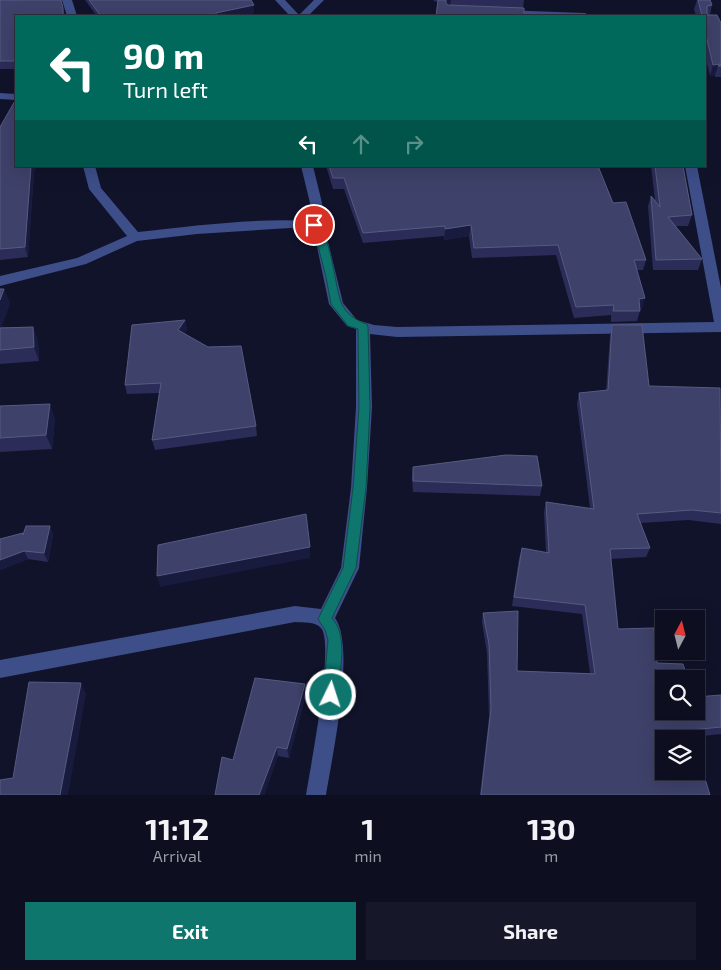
<!DOCTYPE html>
<html lang="en">
<head>
<meta charset="utf-8">
<style>
  :root { --surface:#0d0e20; --page:#161729; --text:#f1f3f6; --muted:#9a9ca5; --line:#2d2e3e; --accent:#0f766e }
  body { margin:0; font-family:"Exo 2",sans-serif; background:var(--page); color:var(--text); height:100vh; display:flex; flex-direction:column; font-size:19px; white-space:nowrap }
  * { box-sizing:border-box; margin:0 }
  p { font-size:16px; color:var(--muted) }
  .icon { flex:none; width:28px; height:28px; fill:none; stroke:currentColor; stroke-width:2; stroke-linecap:round; stroke-linejoin:round }
  .map { position:relative; height:795px; overflow:hidden }
  .details { display:flex; flex-direction:column; background:var(--surface); flex:1 }
  .details>* { flex:none }
  .banner { position:absolute; left:15px; top:15px; width:691px; height:152px; border-radius:0px; box-shadow:0 5px 20px #0002,0 0 0 1px var(--line); background:#00695c; color:#fff; overflow:hidden }
  .needle { width:32px; rotate:7deg }
  .fabs { position:absolute; left:655px; top:610px; display:grid; gap:10px }
  .fabs a { display:grid; place-items:center; width:50px; height:50px; border-radius:0px; background:var(--surface); box-shadow:0 5px 20px #0002,0 0 0 1px var(--line); font-size:25px }
  .pin { position:absolute; display:grid; place-items:center; width:42px; height:42px; color:#fff; margin:-21px; border:2px solid #fff; border-radius:50%; box-shadow:0 1px 5px #0007 }
  .me { position:absolute; width:55px; margin:-28px; rotate:4deg; stroke-linejoin:round; filter:drop-shadow(0 0 4px #0008) }
  .turn { display:flex; align-items:center; gap:18px; height:105px; padding:0 25px; font-size:22px }
  .turn .icon { width:65px; height:65px; stroke-width:2.5 }
  .turn b { display:block; font-size:35px; line-height:42px }
  .lanes { display:flex; align-items:center; height:48px; padding:0 25px; background:#0003; justify-content:center; gap:25px; direction:ltr }
  .lanes .off { opacity:.35 }
  .eta { display:flex; justify-content:space-evenly; align-items:center; height:85px; text-align:center }
  .eta b { font-size:30px; font-weight:700; line-height:35px }
  .action { display:flex; gap:10px; margin-top:auto; padding:10px 25px }
  .action a { flex:1; height:58px; border-radius:0px; background:var(--accent); color:#fff; font-size:20px; font-weight:700; line-height:58px; text-align:center }
  .action a+a { background:var(--page); color:var(--text) }
  .map>svg:first-child { display:block }
</style>
</head>
<body>
<div class="map">
<svg width="721" height="795" viewBox="0 0 721 795">
  <rect width="100%" height="100%" fill="#11132b"/>
  <g fill="none" stroke-linecap="round" stroke-linejoin="round">
    <g fill="#3d4e89" fill-rule="evenodd">
      <polygon points="62,0 72,0 77,16 67,16"/>
      <polygon points="275,0 285,0 299,15 314,0 324,0 308,16 290,16"/>
      <polygon points="504,10 585,13 590,16 501,15 501,11"/>
      <polygon points="0,93 16,94 16,100 0,99"/>
      <path d="M83,166H95L101,188L138,232C194,226 252,218 309,221L310,203L301,166H313L322,203L320,225L328,242L343,303L357,320L374,325L397,327L714,322L685,166H697L721,288V332L397,337L370,334L372,407L367,488L359,568L335,618C356,647 332,757 326,795H306C310,769 335,643 321,628C315,621 303,623 295,622L0,678V660L295,606L321,609L341,568L351,488L356,407V329L347,326L329,304L316,242L309,229L290,228L197,234L137,241L86,264L0,286V276L77,258L127,236L89,189Z"/>
    </g>
  </g>
  <g fill="#2b2d58">
    <polygon points="0,0 61,0 65,16 16,16 16,69 0,69"/>
    <polygon points="85,0 251,0 254,13 239,16 97,16"/>
    <polygon points="434,0 524,0 523,8 436,16 438,2 433,1"/>
    <polygon points="697,0 710,0 712,5 710,15 721,23 721,77 715,77 715,75 710,76 705,55 705,16 696,16 694,9"/>
    <polygon points="0,127 34,172 28,257 0,260"/>
    <polygon points="326,166 598,166 613,203 646,260 643,270 637,270 642,309 640,309 640,311 637,321 611,322 611,315 574,318 556,255 472,258 469,236 444,240 444,236 363,243 344,189 333,189"/>
    <polygon points="651,166 683,166 692,215 688,226 676,226 702,259 698,270 653,270 648,206 651,196 655,200"/>
    <polygon points="0,289 10,303 1,327 33,327 38,341 39,361 0,364"/>
    <polygon points="185,320 187,330 184,333 256,426 257,436 155,450 152,440 159,393 127,394 125,385"/>
    <polygon points="612,325 649,386 721,439 721,524 688,520 640,523 650,548 646,557 610,559 618,629 657,663 664,711 721,695 721,734 693,737 710,795 480,795 489,717 487,653 482,622 483,613 517,671 590,673 582,614 512,606 519,558 522,548 546,553 544,512 546,502 590,508 577,404 579,393 606,391 610,336"/>
    <polygon points="0,406 55,418 52,449 0,452"/>
    <polygon points="413,467 542,486 540,496 413,492 412,478"/>
    <polygon points="50,526 53,535 48,562 28,559 0,570 0,539 24,534"/>
    <polygon points="305,684 306,694 289,758 278,756 264,795 215,795 233,760"/>
  </g>
  <g fill="#191b3e">
    <polygon points="446,0 451,0 450,6 445,8"/>
    <polygon points="254,5 254,13 239,16 216,16 216,13"/>
    <polygon points="721,64 718,66 715,75 710,76 713,65"/>
    <polygon points="31,166 37,166 34,172 28,257 25,247"/>
    <polygon points="471,225 469,236 444,240 445,229"/>
    <polygon points="4,289 10,303 0,330 0,300"/>
    <polygon points="645,298 642,309 636,310 639,299"/>
    <polygon points="185,320 187,330 180,340 178,330"/>
    <polygon points="33,327 38,341 39,361 34,347"/>
    <polygon points="50,404 55,418 52,449 46,435"/>
    <polygon points="50,526 53,535 48,562 44,553"/>
    <polygon points="310,547 310,558 160,587 157,576"/>
    <polygon points="24,551 28,559 0,570 0,560"/>
    <polygon points="81,683 86,694 68,795 60,795"/>
    <polygon points="305,684 306,694 289,758 287,749"/>
    <polygon points="277,747 278,756 264,795 259,795"/>
  </g>
  <g fill="#3e4169" stroke="#575a81">
    <polygon points="0,0 61,0 63,8 63,16 16,16 16,61 0,61"/>
    <polygon points="89,0 251,0 254,5 216,13 216,16 101,16"/>
    <polygon points="438,0 446,0 446,3 448,5 524,8 524,16 436,16"/>
    <polygon points="698,0 710,0 712,5 707,6 707,15 717,15 721,23 721,66 718,66 721,64 713,65 705,31 705,16 702,16"/>
    <polygon points="16,99 16,166 31,166 25,247 0,249 0,127"/>
    <polygon points="329,166 598,166 613,203 626,202 646,260 634,260 645,298 639,299 640,311 613,311 614,305 576,307 558,245 474,248 471,225 445,229 445,226 363,233 344,178 333,178"/>
    <polygon points="655,166 683,166 692,215 668,217 702,259 656,260 651,196 660,207"/>
    <polygon points="0,289 4,289 0,300"/>
    <polygon points="185,320 178,330 208,347 241,346 256,426 152,440 161,383 125,385 132,325"/>
    <polygon points="612,325 642,325 649,386 720,388 721,513 692,510 637,514 650,548 610,549 618,629 654,628 657,663 683,664 688,679 664,679 664,711 696,711 696,697 721,695 721,727 691,730 693,739 664,739 664,771 696,771 696,749 710,795 481,795 491,709 489,644 483,613 518,611 517,671 595,674 585,605 514,597 522,548 549,553 546,502 594,509 579,393 608,390"/>
    <polygon points="33,327 34,347 0,350 0,328"/>
    <polygon points="50,404 46,435 0,438 0,406"/>
    <polygon points="506,455 537,456 542,486 413,481 413,467"/>
    <polygon points="306,514 310,547 157,576 158,545"/>
    <polygon points="26,526 50,526 44,553 24,551 0,560 0,539 23,533 23,535"/>
    <polygon points="255,678 305,684 287,749 277,747 259,795 215,795 222,757 233,760"/>
    <polygon points="29,682 81,683 60,795 0,795 0,780 13,778"/>
  </g>
  <path fill="#0f766e" stroke="#0a4d48" d="M314,222C330,227 335,287 341,302C345,313 356,321 367,324L368,327L370,407L366,488L356,568L332,618C349,637 339,672 338,695L336,700L331,702L326,700L323,695L328,640L325,630L318,619L343,568L353,488L359,407L358,329L348,326L331,304L326,277L317,242L310,225Z"/>
</svg>
<div class="fabs">
<a><svg class="needle" viewBox="-14 -14 28 28"><path d="M0-13l5 13h-10z" fill="#e53935"/><path d="M0 13l5-13h-10z" fill="#9a9ca5"/></svg></a>
<a><svg class="icon" aria-label="search" viewBox="0 0 24 24"><circle cx="10" cy="10" r="6"/><path d="M15 15l6 6"/></svg></a>
<a><svg class="icon" aria-label="layers" viewBox="0 0 24 24"><path d="M12 4l9 5-9 5-9-5zM3 14l9 5 9-5"/></svg></a>
</div>
<div class="pin" style="left:314px;top:225px;background:#d93025"><svg class="icon" aria-label="arrive" viewBox="0 0 24 24"><path d="M6 21V4h12l-3 4 3 4H6"/></svg></div>
<svg class="me" style="left:331px;top:695px" viewBox="-20 -20 40 40"><circle r="17" fill="#0f766e" stroke="#fff" stroke-width="3"/><path d="M0-11L8 9 0 5-8 9z" fill="#fff"/></svg>
<div class="banner">
<div class="turn"><svg class="icon" aria-label="left" viewBox="0 0 24 24"><path d="M17 20v-9H6M10 6l-5 5 5 5"/></svg><div><b>90 m</b>Turn left</div></div>
<div class="lanes"><svg class="icon" aria-label="left" viewBox="0 0 24 24"><path d="M17 20v-9H6M10 6l-5 5 5 5"/></svg><svg class="icon off" aria-label="ahead" viewBox="0 0 24 24"><path d="M12 20V5M6 11l6-6 6 6"/></svg><svg class="icon off" aria-label="right" viewBox="0 0 24 24"><path d="M7 20v-9h11M14 6l5 5-5 5"/></svg></div>
</div>
</div>
<section class="details">
<div class="eta">
<div><b>11:12</b><p>Arrival</p></div>
<div><b>1</b><p>min</p></div>
<div><b>130</b><p>m</p></div>
</div>
<div class="action"><a>Exit</a><a>Share</a></div>
</section>
</body>
</html>
